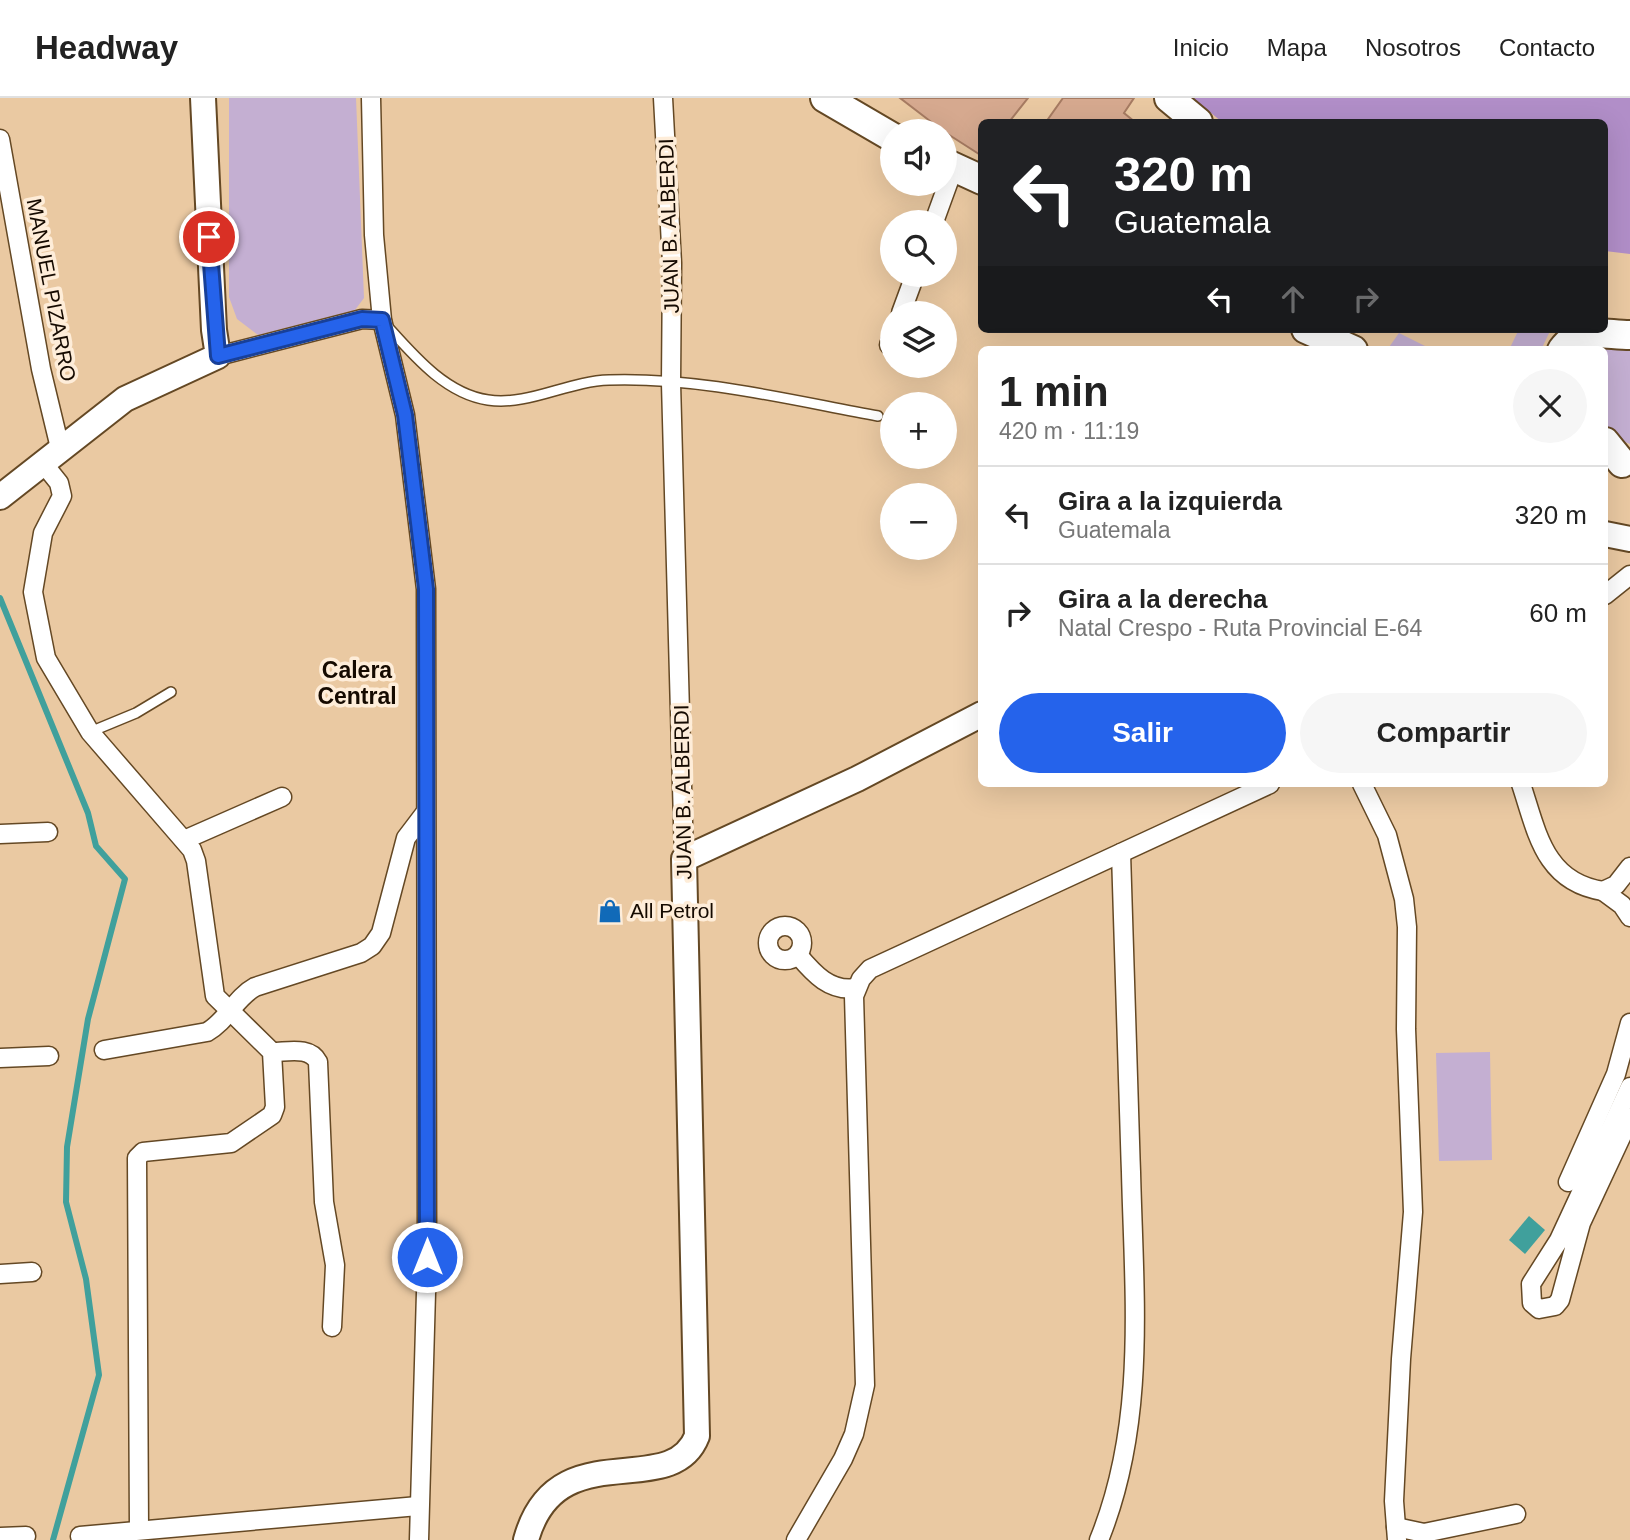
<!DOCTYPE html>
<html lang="es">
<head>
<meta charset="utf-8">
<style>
  :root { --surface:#fff; --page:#f6f6f6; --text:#222; --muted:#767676; --line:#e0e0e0; --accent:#2563eb }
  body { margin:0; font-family:Arial,sans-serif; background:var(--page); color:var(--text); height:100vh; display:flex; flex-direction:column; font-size:26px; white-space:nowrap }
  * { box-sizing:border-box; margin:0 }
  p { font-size:23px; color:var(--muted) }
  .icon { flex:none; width:38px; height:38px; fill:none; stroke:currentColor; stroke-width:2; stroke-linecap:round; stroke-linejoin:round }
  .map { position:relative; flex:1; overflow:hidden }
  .details { position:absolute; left:978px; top:248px; width:630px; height:441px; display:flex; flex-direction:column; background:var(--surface); border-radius:10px; box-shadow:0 7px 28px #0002 }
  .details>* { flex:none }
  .top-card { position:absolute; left:978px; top:21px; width:630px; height:214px; border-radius:10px; box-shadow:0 7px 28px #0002; background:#202124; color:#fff; overflow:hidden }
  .tools { position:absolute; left:880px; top:21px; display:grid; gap:14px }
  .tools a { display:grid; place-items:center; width:77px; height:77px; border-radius:50%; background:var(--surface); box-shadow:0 7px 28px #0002; font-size:35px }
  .pin { position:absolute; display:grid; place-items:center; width:60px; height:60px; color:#fff; margin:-30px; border:4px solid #fff; border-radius:50%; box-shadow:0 2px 7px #0007 }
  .me { position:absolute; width:77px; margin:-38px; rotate:0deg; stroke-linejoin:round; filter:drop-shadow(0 0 5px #0008) }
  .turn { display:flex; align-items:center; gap:24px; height:147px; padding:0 21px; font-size:32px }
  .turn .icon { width:91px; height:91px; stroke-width:2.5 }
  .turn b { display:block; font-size:49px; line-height:60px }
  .lanes { display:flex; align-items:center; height:66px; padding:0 21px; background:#0003; justify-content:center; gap:35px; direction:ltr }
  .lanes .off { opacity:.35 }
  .round { display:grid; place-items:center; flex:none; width:74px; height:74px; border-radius:37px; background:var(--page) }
  .headline { display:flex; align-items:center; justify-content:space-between; height:119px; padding:0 21px }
  h1 { font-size:42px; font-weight:600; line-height:52px }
  .cta { display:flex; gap:14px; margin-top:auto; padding:14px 21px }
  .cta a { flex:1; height:80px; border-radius:42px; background:var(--accent); color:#fff; font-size:28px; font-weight:600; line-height:80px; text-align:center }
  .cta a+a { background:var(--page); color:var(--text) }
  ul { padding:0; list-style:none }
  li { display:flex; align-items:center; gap:21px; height:98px; padding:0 21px; border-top:2px solid var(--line) }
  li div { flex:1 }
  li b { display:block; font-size:26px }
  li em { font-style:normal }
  header { display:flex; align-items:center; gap:42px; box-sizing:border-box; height:98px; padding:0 35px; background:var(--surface); border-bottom:2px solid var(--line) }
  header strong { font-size:33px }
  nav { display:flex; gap:38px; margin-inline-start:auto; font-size:24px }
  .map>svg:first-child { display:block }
</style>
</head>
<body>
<header>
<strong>Headway</strong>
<nav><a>Inicio</a><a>Mapa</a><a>Nosotros</a><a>Contacto</a></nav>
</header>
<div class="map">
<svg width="1630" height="1442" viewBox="0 0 1630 1442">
  <rect width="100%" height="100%" fill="#eac9a2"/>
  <g fill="#c4afd2">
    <polygon points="229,0 356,0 364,200 355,212 258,237 237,221 229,199"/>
    <polygon points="1519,231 1551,231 1541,252 1509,252"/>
    <polygon points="1399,235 1433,252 1387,252"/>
    <polygon points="1630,244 1630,346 1605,336 1605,252 1578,252 1582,249"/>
    <polygon points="1490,954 1492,1062 1439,1063 1436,955"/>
  </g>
  <polygon fill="#b18ec8" points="1193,0 1630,0 1630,156 1605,153 1605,24 1222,24"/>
  <polygon fill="#40a09c" points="1529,1118 1545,1132 1525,1156 1509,1142"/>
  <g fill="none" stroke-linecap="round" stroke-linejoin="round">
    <polyline stroke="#40a09c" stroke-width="6" points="0,500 88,715 96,748 125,781 88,921 67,1049 66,1104 86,1181 99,1277 53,1442"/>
  </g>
  <g fill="#d6a98f" stroke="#a67b62" stroke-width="2">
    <polygon points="900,0 1028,0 1009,24 982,24 982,58 943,33"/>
    <polygon points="1063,0 1134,0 1124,15 1135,24 1046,24"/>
  </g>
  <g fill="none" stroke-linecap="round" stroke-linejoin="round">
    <g stroke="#644824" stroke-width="12">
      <g id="lane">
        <path d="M387,228C414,258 446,296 488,302C529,308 568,283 609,282C699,279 790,302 878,318"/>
        <polyline points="90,634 136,615 171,594"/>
      </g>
    </g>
    <g stroke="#644824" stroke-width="21">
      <g id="street">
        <polyline points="371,0 374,137 382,222 405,317 426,491 427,1159 419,1442"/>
        <polyline points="663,0 672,165 671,285 684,761"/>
        <polyline points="0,41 41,271 60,350"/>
        <polyline points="934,124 954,69"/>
        <polyline points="901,215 915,177"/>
        <polyline points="889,247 892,239"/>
        <polyline points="218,258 362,221 382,222"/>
        <polyline points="43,365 59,385 62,398 43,435 33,494 46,560 90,634 192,752 196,763 215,898 272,954 275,1009 272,1017 231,1045 143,1054 137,1060 139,1432"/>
        <polyline points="1605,497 1630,477"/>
        <polyline points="1362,686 1387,737 1404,801 1407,829 1406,931 1413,1114 1401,1261 1394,1403 1397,1442"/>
        <path d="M1521,686C1537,734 1544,784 1603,793L1616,787L1630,769"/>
        <polyline points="0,736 48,734"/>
        <polyline points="184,742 282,699"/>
        <polyline points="1603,793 1622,807 1630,819"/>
        <circle cx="785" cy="845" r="17"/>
        <path d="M798,857C814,876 830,894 856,890"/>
        <path d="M104,952L207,934C227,923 235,900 255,889L361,855L372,848L381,835L406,740L425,715"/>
        <path d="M272,954C288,954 310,948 318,964L324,1104L335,1167L332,1229"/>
        <polyline points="0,960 49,958"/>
        <polyline points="1630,989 1559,1142 1531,1186 1532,1205 1539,1211 1555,1208 1560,1202 1581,1125 1630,1020"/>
        <polyline points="1568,1084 1616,976 1630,925"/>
        <polyline points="0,1176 32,1174"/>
        <polyline points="1396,1429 1424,1435 1516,1416"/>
        <polyline points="80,1438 418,1408"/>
        <polyline points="0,1439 26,1438"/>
        <polyline points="796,1442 843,1361 854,1336 865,1287 854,898 861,881 870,871 1270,686"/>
        <path d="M1099,1442C1147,1324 1134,1199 1131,1074C1127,968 1124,862 1121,755"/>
      </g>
    </g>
    <g stroke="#644824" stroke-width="28">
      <g id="secondary">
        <polyline points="0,399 125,301 218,258 214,232 203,0"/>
        <polyline points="1605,436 1630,441"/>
        <path d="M526,1442C556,1332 671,1405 697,1338L684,761L857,681L982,616"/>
      </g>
    </g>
    <g stroke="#644824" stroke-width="32">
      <g id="primary">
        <polyline points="825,0 892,39"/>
        <polyline points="1169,0 1198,24"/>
        <polyline points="945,65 982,82"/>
        <polyline points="1306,231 1353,252"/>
        <path d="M1562,252C1580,227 1604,237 1630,237"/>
        <polyline points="1605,344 1622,365"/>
      </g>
    </g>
    <use href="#lane" stroke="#fff" stroke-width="9"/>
    <use href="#street" stroke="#fff" stroke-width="18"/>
    <use href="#secondary" stroke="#fff" stroke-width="24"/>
    <use href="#primary" stroke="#fff" stroke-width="28"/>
  </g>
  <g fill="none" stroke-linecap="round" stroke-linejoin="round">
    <g stroke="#184099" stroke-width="18">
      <polyline id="route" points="209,139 218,258 362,221 382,222 405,317 426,491 427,1159"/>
    </g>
    <use href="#route" stroke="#2563eb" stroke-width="12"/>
  </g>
  <defs>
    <g id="shop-bare" transform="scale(1.89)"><path d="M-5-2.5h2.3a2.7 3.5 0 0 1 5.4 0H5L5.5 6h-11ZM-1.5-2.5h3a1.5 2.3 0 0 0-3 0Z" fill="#116ab8" stroke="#feedd9" stroke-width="2.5" paint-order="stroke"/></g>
  </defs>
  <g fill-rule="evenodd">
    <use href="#shop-bare" x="610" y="813"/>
  </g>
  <g text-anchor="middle" stroke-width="7" stroke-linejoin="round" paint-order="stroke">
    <g font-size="21" fill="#150a00" stroke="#feedd9">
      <text transform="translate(669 128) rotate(-92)" y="7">JUAN B. ALBERDI</text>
      <text transform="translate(51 192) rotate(79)" y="7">MANUEL PIZARRO</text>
      <text transform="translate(683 694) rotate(-91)" y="7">JUAN B. ALBERDI</text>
    </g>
    <g font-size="21" fill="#150a00" stroke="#feedd9" text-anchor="start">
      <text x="630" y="820">All Petrol</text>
    </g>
    <g font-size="23" font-weight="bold" fill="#150a00" stroke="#feedd9">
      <text x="357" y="580">Calera<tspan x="357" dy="26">Central</tspan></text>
    </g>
  </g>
</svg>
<div class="tools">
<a><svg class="icon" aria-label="sound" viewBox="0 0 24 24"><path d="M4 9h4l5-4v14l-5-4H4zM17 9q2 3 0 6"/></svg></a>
<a><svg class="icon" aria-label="search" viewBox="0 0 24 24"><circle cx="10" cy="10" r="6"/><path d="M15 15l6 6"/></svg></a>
<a><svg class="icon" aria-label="layers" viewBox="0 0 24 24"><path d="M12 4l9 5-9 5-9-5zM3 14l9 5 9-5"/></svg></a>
<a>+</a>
<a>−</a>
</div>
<div class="pin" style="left:209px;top:139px;background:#d93025"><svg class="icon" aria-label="arrive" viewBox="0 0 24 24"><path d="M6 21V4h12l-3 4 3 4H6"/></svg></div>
<svg class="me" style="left:427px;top:1159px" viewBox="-20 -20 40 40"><circle r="17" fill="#2563eb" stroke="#fff" stroke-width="3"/><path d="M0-11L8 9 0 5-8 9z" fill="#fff"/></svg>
<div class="top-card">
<div class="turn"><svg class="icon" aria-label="left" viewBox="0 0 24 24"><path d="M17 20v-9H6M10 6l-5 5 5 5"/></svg><div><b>320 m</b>Guatemala</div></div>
<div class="lanes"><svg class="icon" aria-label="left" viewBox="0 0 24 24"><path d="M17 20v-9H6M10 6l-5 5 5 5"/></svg><svg class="icon off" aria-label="ahead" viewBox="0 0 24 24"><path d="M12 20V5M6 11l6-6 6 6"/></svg><svg class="icon off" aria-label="right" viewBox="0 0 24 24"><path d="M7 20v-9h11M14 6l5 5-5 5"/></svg></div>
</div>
<section class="details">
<div class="headline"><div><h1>1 min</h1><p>420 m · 11:19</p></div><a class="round"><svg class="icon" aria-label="close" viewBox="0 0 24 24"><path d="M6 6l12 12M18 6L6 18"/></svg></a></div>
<ul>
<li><svg class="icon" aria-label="left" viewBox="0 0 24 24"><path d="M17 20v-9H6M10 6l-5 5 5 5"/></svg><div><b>Gira a la izquierda</b><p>Guatemala</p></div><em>320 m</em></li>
<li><svg class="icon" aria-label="right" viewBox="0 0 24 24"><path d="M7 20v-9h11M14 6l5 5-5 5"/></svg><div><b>Gira a la derecha</b><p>Natal Crespo - Ruta Provincial E-64</p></div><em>60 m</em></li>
</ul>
<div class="cta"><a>Salir</a><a>Compartir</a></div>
</section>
</div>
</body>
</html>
